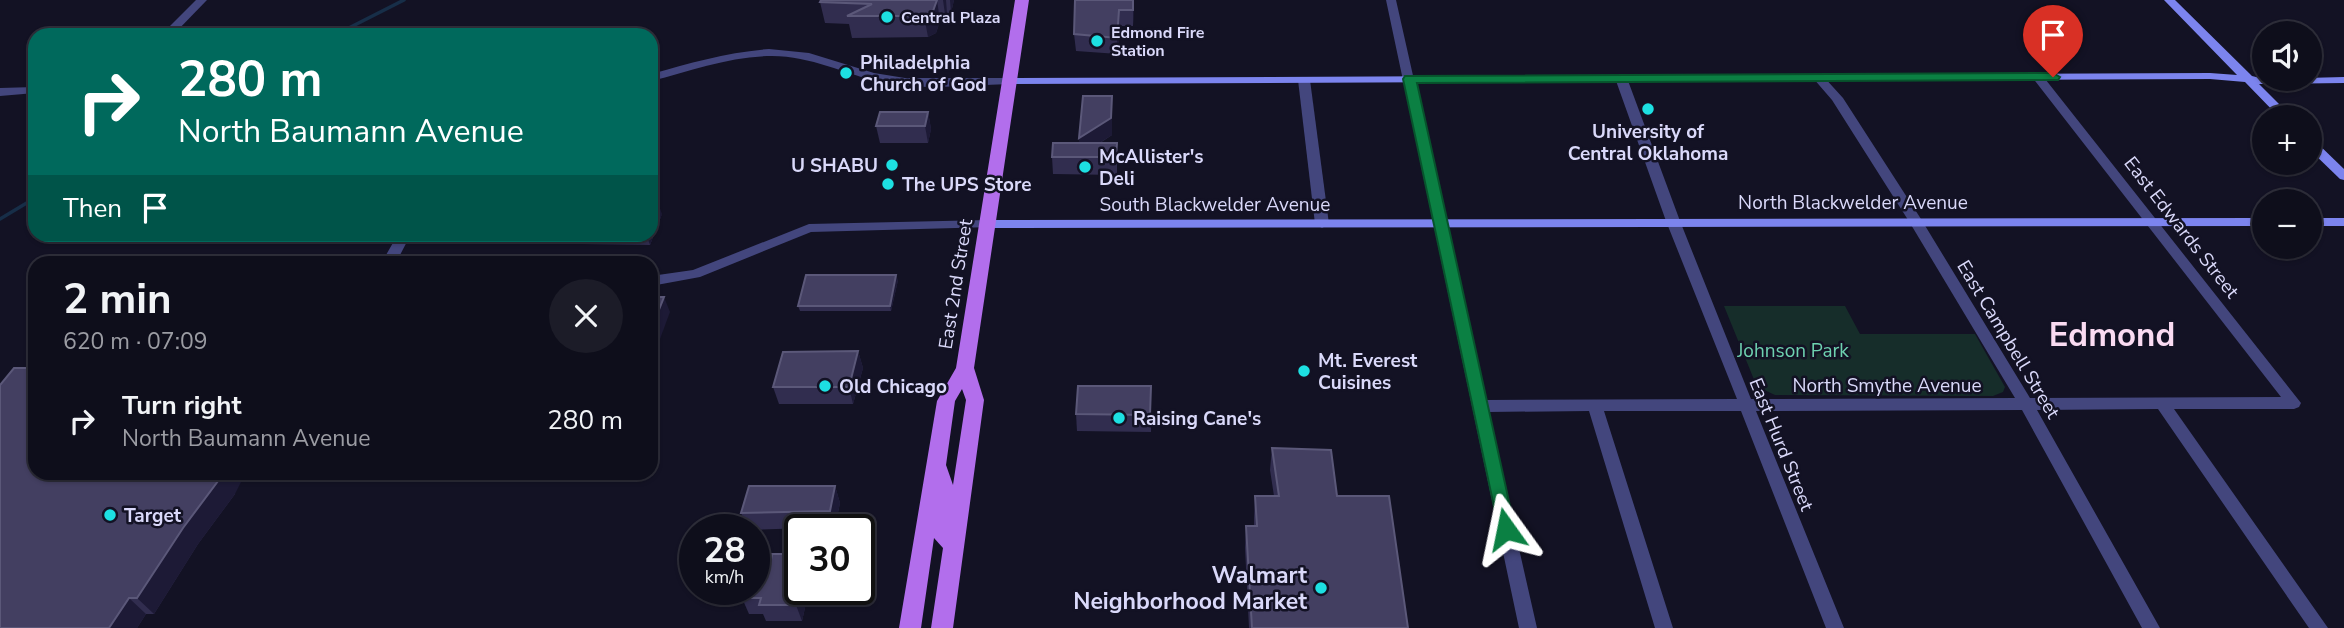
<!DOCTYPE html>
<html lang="en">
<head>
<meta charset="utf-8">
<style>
  :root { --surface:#0e0e1b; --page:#1c1c28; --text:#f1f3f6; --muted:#9b9ca3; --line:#2e2e3a }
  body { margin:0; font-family:"Nunito Sans",sans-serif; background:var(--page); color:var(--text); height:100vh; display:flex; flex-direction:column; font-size:26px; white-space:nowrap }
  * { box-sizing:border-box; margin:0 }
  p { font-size:23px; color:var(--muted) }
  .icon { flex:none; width:38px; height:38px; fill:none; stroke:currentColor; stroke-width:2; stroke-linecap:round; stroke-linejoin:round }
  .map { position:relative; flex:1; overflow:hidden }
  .drawer { position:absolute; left:28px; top:256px; width:630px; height:224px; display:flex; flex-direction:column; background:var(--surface); border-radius:21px; box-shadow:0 2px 5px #0004,0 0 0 2px var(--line) }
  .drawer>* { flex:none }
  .guide { position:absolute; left:28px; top:28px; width:630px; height:214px; border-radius:21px; box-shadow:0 2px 5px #0004,0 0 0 2px var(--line); background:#00695c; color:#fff; overflow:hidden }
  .controls { position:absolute; left:2252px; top:21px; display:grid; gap:14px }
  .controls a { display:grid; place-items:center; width:70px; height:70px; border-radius:50%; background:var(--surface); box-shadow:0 2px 5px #0004,0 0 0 2px var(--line); font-size:35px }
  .speed { position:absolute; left:679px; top:514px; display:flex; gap:14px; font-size:35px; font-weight:700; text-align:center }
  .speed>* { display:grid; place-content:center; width:91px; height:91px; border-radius:50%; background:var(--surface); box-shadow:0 2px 5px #0004,0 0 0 2px var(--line); line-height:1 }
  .speed small { font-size:18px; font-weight:400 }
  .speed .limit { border:4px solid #111; border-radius:10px; background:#fff; color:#111 }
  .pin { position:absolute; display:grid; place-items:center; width:60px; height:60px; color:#fff; margin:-72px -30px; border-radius:50% 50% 50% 0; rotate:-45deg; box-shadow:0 0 7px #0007 }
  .pin .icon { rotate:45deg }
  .me { position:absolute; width:77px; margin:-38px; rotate:348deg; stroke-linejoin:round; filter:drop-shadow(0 0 5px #0008) }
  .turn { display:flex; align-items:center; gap:24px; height:147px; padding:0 35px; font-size:32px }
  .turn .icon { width:91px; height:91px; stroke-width:2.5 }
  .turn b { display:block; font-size:49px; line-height:60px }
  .then { display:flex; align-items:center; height:66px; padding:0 35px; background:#0003; gap:14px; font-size:26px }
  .round { display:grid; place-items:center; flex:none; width:74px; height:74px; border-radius:37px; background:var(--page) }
  .overview { display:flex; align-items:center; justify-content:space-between; height:119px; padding:0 35px }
  h1 { font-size:42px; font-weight:700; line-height:52px }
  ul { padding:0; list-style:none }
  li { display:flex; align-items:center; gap:21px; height:91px; padding:0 35px }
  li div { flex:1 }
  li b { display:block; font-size:26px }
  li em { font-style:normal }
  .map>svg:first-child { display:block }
</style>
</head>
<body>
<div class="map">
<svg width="2344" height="628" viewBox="0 0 2344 628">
  <rect width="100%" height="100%" fill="#131224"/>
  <polygon fill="#162d2a" points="1724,306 1845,306 1860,334 1975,334 2005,387 2003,392 1993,396 1775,395 1760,388 1755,382"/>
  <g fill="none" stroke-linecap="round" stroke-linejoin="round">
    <g stroke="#172e48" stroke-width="3.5">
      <polyline points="335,35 404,0"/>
      <polyline points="0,219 35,198"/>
    </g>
    <g fill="#43467d" fill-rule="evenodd">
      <polygon points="196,0 207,0 173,35 161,35"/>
      <polygon points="1386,0 1396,0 1486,400 1737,399 1666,221 1615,78 1621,75 1627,78 1680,221 1751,399 2015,398 1910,223 1832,100 1813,78 1819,75 1823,76 1843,98 1921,219 2030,398 2281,397 2032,77 2038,74 2042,75 2301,403 2299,407 2294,409 2174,409 2328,628 2309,628 2158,409 2037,410 2160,628 2142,628 2022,410 1756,411 1844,628 1826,628 1741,411 1604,411 1673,628 1655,628 1589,411 1488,412 1537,628 1519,628"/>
      <path d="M769,49L809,53L874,73L905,78H1010L1016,81L1010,84C967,85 923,91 881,82C844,74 811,56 772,56C730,56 691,71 651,81V74C690,63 728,52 769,49Z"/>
      <polygon points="1304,77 1310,80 1329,224 1322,228 1315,224 1298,80"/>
      <polygon points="35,87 35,93 0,96 0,88"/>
      <polygon points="987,220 992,221 994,224 992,227 811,232 700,277 651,286 651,276 693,270 809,224"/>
      <polygon points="398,234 411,234 400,255 398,262 386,262 386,255"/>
    </g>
    <g fill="#7c84ee" fill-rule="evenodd">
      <polygon points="2164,0 2175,0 2252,76 2264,79 2344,77 2344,83 2259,84 2292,117 2279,117 2245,82 2210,79 1010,84 1004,81 1010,78 2210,73 2237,75"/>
      <polygon points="2310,139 2314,140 2344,169 2344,180 2340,179 2310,150"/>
      <polygon points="2264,218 2264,226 987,228 980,224 987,220"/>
      <rect x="2310" y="218" width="34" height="8"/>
    </g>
    <path fill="#b26eec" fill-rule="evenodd" d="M1015,0H1029L974,368L984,400L953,628H931L943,548L934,538L921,628H899L937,401L956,368ZM962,389L966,400L953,485L946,465L955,401Z"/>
  </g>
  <g fill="#312d4f">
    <polygon points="821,0 954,0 951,13 947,13 946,21 940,21 936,33 928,37 852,38 849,24 825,23 820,2"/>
    <polygon points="1134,0 1133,26 1119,26 1118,54 1076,51 1074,34"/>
    <polygon points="1112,96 1112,135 1100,143 1117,143 1117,175 1053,174 1052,157 1080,143 1079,138"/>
    <polygon points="928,112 931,129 928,143 880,143 876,126"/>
    <polygon points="662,214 650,245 510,243 506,234 651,234"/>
    <polygon points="898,280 891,311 800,311 798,306"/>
    <polygon points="858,351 863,368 853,404 779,404 773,387"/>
    <polygon points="35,368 235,494 198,544 154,614 146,614 137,628"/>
    <polygon points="1151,386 1151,432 1077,431 1076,414"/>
    <polygon points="1272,448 1337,496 1408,628 1249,628 1245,548 1246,526 1254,526 1254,518 1255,496 1274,496 1270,470"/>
    <polygon points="835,486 840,503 835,527 748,530 741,513"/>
    <polygon points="771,560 800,590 819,590 817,599 807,599 802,621 766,621 763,614 749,614 742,598"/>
  </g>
  <g fill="#1d1a36">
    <polygon points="937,0 940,21 936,33 928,37 924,16"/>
    <polygon points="943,0 946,0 947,13 946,21"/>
    <polygon points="950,0 954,0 951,13"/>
    <polygon points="1134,0 1134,11 1133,26 1133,10"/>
    <polygon points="1119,10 1119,26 1118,54 1117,38"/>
    <polygon points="1112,96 1112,135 1080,155 1079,138"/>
    <polygon points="928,112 931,129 928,143 925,126"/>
    <polygon points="658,203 662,214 650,245 646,234 651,234 651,220"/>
    <polygon points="896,275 898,280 891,311 890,306"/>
    <polygon points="664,297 670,312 651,363 651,330"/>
    <polygon points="858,351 863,368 853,404 849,387"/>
    <polygon points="223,472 246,472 235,494 198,544 154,614 137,598 183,528"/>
    <polygon points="835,486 840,503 835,527 830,511"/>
    <polygon points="800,590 804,590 807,599 802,621 796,605"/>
    <polygon points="814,590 819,590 817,599"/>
    <polygon points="129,598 146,614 137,628 109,628"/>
  </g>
  <g fill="#433f61" stroke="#5b5879" stroke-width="2">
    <polygon points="821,0 937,0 933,11 924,16 847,16 872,4 820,2"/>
    <polygon points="1075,0 1133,0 1133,10 1119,10 1117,38 1074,34"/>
    <polygon points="1083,96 1112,96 1111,118 1079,138"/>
    <polygon points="880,112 928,112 925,126 876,126"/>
    <polygon points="1053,143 1117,143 1116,157 1052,157"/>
    <polygon points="651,203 658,203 651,220"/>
    <polygon points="806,275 896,275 890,306 798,306"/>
    <polygon points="651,297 664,297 651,330"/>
    <polygon points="858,351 849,387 773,387 783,352"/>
    <polygon points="14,368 35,368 35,472 223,472 221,477 183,528 137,598 129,598 109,628 0,628 0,385"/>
    <polygon points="1078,386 1151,386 1150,415 1076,414"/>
    <polygon points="1272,448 1331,450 1337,496 1389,496 1408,628 1252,628 1246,526 1257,526 1255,496 1279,496"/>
    <polygon points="749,486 835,486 830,511 741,513"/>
    <polygon points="772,554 800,554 800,589 796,605 759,605 761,598 742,598 744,590 754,590 754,560 771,560"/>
  </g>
  <polygon fill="#0b8043" stroke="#07532c" stroke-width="2" points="2053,73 2060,77 2058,80 1417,83 1515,529 1513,535 1500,535 1403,79 1405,76"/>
  <g fill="#1de0e2" stroke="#131224" stroke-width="2.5">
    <circle cx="887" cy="17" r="7"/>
    <circle cx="1097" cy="41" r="7"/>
    <circle cx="846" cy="73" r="7"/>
    <circle cx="1648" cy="109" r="7"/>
    <circle cx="892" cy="165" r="7"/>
    <circle cx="1085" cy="167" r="7"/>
    <circle cx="888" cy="184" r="7"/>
    <circle cx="1304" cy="371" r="7"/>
    <circle cx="825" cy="386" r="7"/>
    <circle cx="1119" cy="418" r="7"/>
    <circle cx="110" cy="515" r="7"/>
    <circle cx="1321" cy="588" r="7"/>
  </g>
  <g text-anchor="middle" stroke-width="5" stroke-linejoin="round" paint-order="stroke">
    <g font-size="16" font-weight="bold" fill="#dad9fa" stroke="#131224" text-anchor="start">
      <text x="901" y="23">Central Plaza</text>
      <text x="1111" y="38">Edmond Fire<tspan x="1111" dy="18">Station</tspan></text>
    </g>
    <g font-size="19" font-weight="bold" fill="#dad9fa" stroke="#131224" text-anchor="start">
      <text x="860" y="69">Philadelphia<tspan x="860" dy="22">Church of God</tspan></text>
      <text x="1648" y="138" text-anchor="middle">University of<tspan x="1648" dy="22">Central Oklahoma</tspan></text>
      <text x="1099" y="163">McAllister's<tspan x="1099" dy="22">Deli</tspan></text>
      <text x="878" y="172" text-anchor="end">U SHABU</text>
      <text x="902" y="191">The UPS Store</text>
      <text x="1318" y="367">Mt. Everest<tspan x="1318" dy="22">Cuisines</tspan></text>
      <text x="839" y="393">Old Chicago</text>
      <text x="1133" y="425">Raising Cane's</text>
      <text x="124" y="522">Target</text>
    </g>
    <g font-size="19" fill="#dad9fa" stroke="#131224">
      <text x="1853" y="209">North Blackwelder Avenue</text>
      <text x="1215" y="211">South Blackwelder Avenue</text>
      <text transform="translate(2182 227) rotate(52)" y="7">East Edwards Street</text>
      <text transform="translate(955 284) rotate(-81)" y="7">East 2nd Street</text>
      <text transform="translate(2009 339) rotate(59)" y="7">East Campbell Street</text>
      <text x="1887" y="392">North Smythe Avenue</text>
      <text transform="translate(1782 444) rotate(68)" y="7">East Hurd Street</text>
    </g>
    <g font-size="19" fill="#6ed1b0" stroke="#131224">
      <text x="1793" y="357">Johnson Park</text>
    </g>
    <g font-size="23" font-weight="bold" fill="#dad9fa" stroke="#131224" text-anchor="end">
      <text x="1307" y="583">Walmart<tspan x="1307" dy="26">Neighborhood Market</tspan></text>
    </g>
    <g font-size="33" font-weight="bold" fill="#fadbf2" stroke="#131224">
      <text x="2112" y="346">Edmond</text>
    </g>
  </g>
</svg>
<div class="controls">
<a><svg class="icon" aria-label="sound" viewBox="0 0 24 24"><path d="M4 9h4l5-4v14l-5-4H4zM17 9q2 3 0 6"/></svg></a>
<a>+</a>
<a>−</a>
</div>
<div class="speed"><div>28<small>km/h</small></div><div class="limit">30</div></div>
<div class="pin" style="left:2053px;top:77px;background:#d93025"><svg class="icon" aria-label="arrive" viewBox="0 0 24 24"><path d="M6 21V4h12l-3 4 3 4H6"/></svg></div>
<svg class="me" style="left:1506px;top:529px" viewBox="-20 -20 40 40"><path d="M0-17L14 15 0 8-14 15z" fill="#0b8043" stroke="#fff" stroke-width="4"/></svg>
<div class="guide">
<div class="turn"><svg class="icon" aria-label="right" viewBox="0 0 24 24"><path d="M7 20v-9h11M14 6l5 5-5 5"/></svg><div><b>280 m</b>North Baumann Avenue</div></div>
<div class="then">Then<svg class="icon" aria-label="arrive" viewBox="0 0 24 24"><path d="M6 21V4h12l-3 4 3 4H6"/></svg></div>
</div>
<section class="drawer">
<div class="overview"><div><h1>2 min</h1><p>620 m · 07:09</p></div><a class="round"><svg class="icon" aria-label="close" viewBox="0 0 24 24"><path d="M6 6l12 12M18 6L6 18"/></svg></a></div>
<ul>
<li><svg class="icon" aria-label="right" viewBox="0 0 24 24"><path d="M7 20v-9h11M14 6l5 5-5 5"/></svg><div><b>Turn right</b><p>North Baumann Avenue</p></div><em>280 m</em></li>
</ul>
</section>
</div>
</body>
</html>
